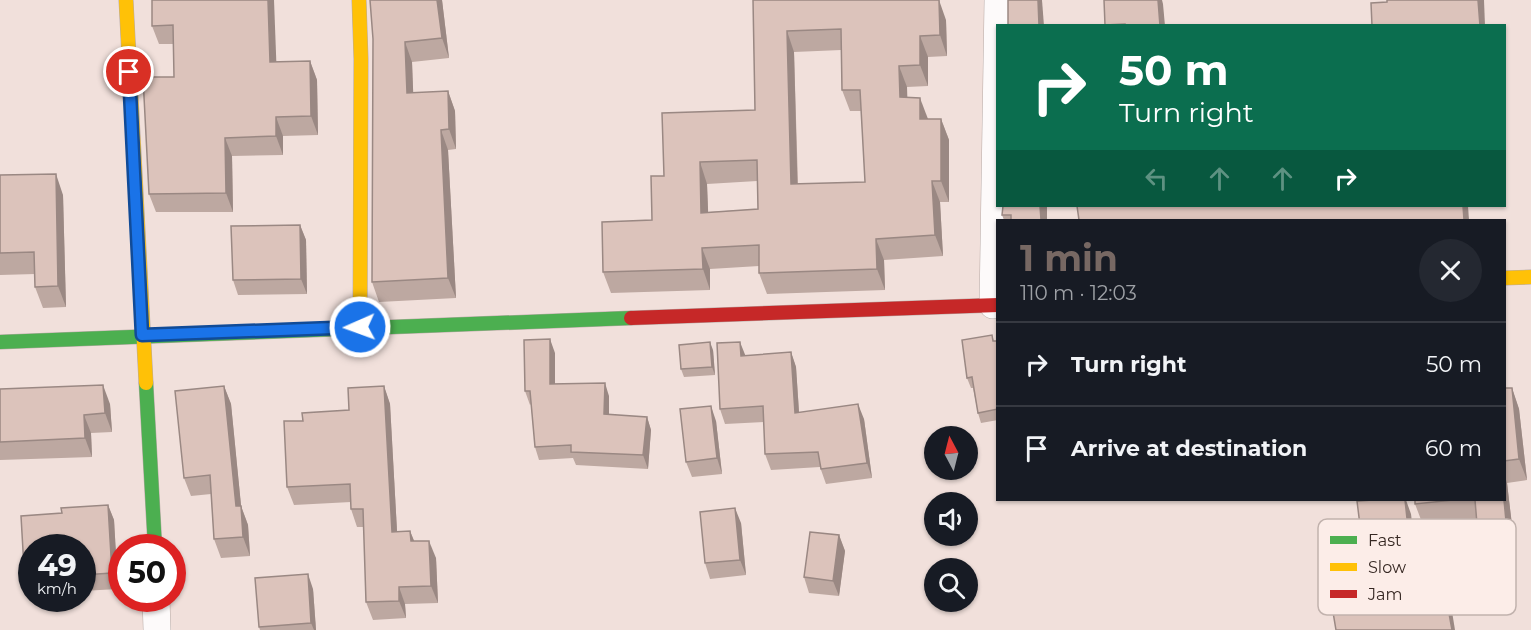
<!DOCTYPE html>
<html lang="en">
<head>
<meta charset="utf-8">
<style>
  :root { --surface:#171b24; --page:#242831; --text:#f1f3f6; --muted:#9ea1a6; --line:#363941; --accent:#776863 }
  body { margin:0; font-family:Montserrat,sans-serif; background:var(--page); color:var(--text); height:100vh; display:flex; flex-direction:column; font-size:22px; white-space:nowrap }
  * { box-sizing:border-box; margin:0 }
  p { font-size:20px; color:var(--muted) }
  .icon { flex:none; width:33px; height:33px; fill:none; stroke:currentColor; stroke-width:2; stroke-linecap:round; stroke-linejoin:round }
  .map { position:relative; flex:1; overflow:hidden }
  .details { position:absolute; left:996px; top:219px; width:510px; height:282px; display:flex; flex-direction:column; background:var(--surface); border-radius:0px; box-shadow:0 2px 4px #0004 }
  .details>* { flex:none }
  .top-card { position:absolute; left:996px; top:24px; width:510px; height:183px; border-radius:0px; box-shadow:0 2px 4px #0004; background:#0b6e4f; color:#fff; overflow:hidden }
  .needle { width:39px; rotate:353deg }
  .tools { position:absolute; left:924px; top:426px; display:grid; gap:12px }
  .tools a { display:grid; place-items:center; width:54px; height:54px; border-radius:50%; background:var(--surface); box-shadow:0 2px 4px #0004; font-size:30px }
  .speed { position:absolute; left:18px; top:534px; display:flex; gap:12px; font-size:30px; font-weight:700; text-align:center }
  .speed>* { display:grid; place-content:center; width:78px; height:78px; border-radius:50%; background:var(--surface); box-shadow:0 2px 4px #0004; line-height:1 }
  .speed small { font-size:15px; font-weight:400 }
  .speed .limit { border:9px solid #d22; background:#fff; color:#111 }
  .pin { position:absolute; display:grid; place-items:center; width:51px; height:51px; color:#fff; margin:-26px; border:3px solid #fff; border-radius:50%; box-shadow:0 2px 6px #0007 }
  .me { position:absolute; width:66px; margin:-33px; rotate:268deg; stroke-linejoin:round; filter:drop-shadow(0 0 4px #0008) }
  .turn { display:flex; align-items:center; gap:21px; height:126px; padding:0 24px; font-size:27px }
  .turn .icon { width:78px; height:78px; stroke-width:2.5 }
  .turn b { display:block; font-size:42px; line-height:51px }
  .lanes { display:flex; align-items:center; height:57px; padding:0 24px; background:#0003; justify-content:center; gap:30px; direction:ltr }
  .lanes .off { opacity:.35 }
  .round { display:grid; place-items:center; flex:none; width:63px; height:63px; border-radius:32px; background:var(--page) }
  .headline { display:flex; align-items:center; justify-content:space-between; height:102px; padding:0 24px }
  h1 { font-size:36px; font-weight:700; line-height:45px; color:var(--accent) }
  ul { padding:0; list-style:none }
  li { display:flex; align-items:center; gap:18px; height:84px; padding:0 24px; border-top:2px solid var(--line) }
  li div { flex:1 }
  li b { display:block; font-size:22px }
  li em { font-style:normal }
  .map>svg:first-child { display:block }
</style>
</head>
<body>
<div class="map">
<svg width="1531" height="630" viewBox="0 0 1531 630">
  <rect width="100%" height="100%" fill="#f1e0db"/>
  <g fill="none" stroke-linecap="round" stroke-linejoin="round">
    <g stroke="#b7a9a5" stroke-width="28">
      <g id="street">
        <polyline points="993,305 998,0"/>
        <polyline points="156,598 157,630"/>
      </g>
    </g>
    <g stroke="#b7a9a5" stroke-width="15">
      <g id="fast">
        <polyline points="0,342 631,318"/>
        <polyline points="146,383 155,548"/>
      </g>
    </g>
    <g stroke="#b7a9a5" stroke-width="15">
      <g id="slow">
        <polyline points="126,0 146,383"/>
        <polyline points="359,0 361,59 360,327"/>
        <polyline points="1504,278 1531,277"/>
      </g>
    </g>
    <g stroke="#b7a9a5" stroke-width="15">
      <polyline id="jam" points="631,318 998,305"/>
    </g>
    <use href="#street" stroke="#fdfafa" stroke-width="27"/>
    <use href="#fast" stroke="#4caf50" stroke-width="14"/>
    <use href="#slow" stroke="#ffc107" stroke-width="14"/>
    <use href="#jam" stroke="#c62828" stroke-width="14"/>
  </g>
  <g fill="#bda8a1" fill-rule="evenodd">
    <polygon points="152,0 276,62 310,61 317,80 318,135 283,136 283,155 232,156 233,212 156,212 149,194 174,77 174,44 159,44 152,26"/>
    <polygon points="442,0 449,58 412,62 413,93 448,91 455,111 456,149 448,150 456,298 379,302 372,282 373,39"/>
    <path d="M753,0L946,20L947,56L928,57V86L907,87V97L928,119H941L949,140V202H940L943,256L884,260L885,290L767,294L759,273V266L710,269V290L611,293L603,272L652,220L664,176L755,110ZM841,50L842,90L850,111H861L865,182L798,184L794,52ZM757,181L758,209L708,212L707,184Z"/>
    <polygon points="0,175 63,195 66,307 43,308 35,287 35,274 0,275"/>
    <polygon points="1003,206 1047,220 1004,220 1002,215"/>
    <polygon points="300,225 306,240 307,294 238,295 233,280"/>
    <polygon points="992,335 994,341 998,341 998,420 981,423 978,413 973,388 971,388 967,378"/>
    <polygon points="713,350 715,375 684,377 681,369"/>
    <polygon points="791,352 796,367 799,412 864,419 872,478 826,484 820,467 771,470 765,454 764,422 725,424 720,409 745,356"/>
    <polygon points="555,353 555,384 609,396 609,415 647,417 651,430 648,469 576,465 573,458 539,460 535,447 531,404 530,405 525,391"/>
    <polygon points="224,386 231,404 241,506 248,525 250,556 221,558 214,539 211,494 191,496 184,478"/>
    <polygon points="384,386 390,404 397,531 410,531 414,541 436,558 438,603 405,604 406,618 373,620 366,602 364,527 357,527 351,509 351,502 294,505 287,487 303,421 349,410"/>
    <polygon points="1504,388 1512,388 1519,409 1527,480 1507,483 1514,542 1485,546 1477,524 1477,519 1423,525 1415,504 1415,500 1504,500"/>
    <polygon points="0,389 110,404 112,432 91,433 92,457 0,460"/>
    <polygon points="716,421 722,474 692,477 686,462"/>
    <polygon points="108,505 114,520 118,589 82,591 82,548 32,548 32,583 29,583 24,568 21,516 62,513 61,508"/>
    <polygon points="741,523 746,575 710,579 705,563"/>
    <polygon points="839,535 845,551 839,596 809,593 804,577"/>
    <polygon points="313,589 316,630 260,630 259,627"/>
  </g>
  <g fill="#9a8883">
    <polygon points="268,0 274,0 277,80 270,62"/>
    <polygon points="437,0 442,0 449,58 442,38"/>
    <polygon points="939,0 946,20 947,56 940,35"/>
    <polygon points="1038,0 1042,0 1044,26 1039,26"/>
    <polygon points="1158,0 1162,0 1163,4 1165,26 1160,26"/>
    <polygon points="1478,0 1484,0 1485,26 1480,26"/>
    <polygon points="787,31 794,52 798,205 791,184"/>
    <polygon points="920,36 928,57 928,86 920,65"/>
    <polygon points="405,42 412,62 414,113 407,93"/>
    <polygon points="310,61 317,80 318,135 311,116"/>
    <polygon points="899,66 907,87 908,118 900,97"/>
    <polygon points="448,91 455,111 456,149 449,129"/>
    <polygon points="920,98 928,119 920,119"/>
    <polygon points="276,117 283,136 283,155 276,136"/>
    <polygon points="941,119 949,140 949,202 941,181"/>
    <polygon points="441,130 448,150 456,298 448,278"/>
    <polygon points="225,138 232,156 233,212 226,193"/>
    <polygon points="700,162 707,184 709,234 701,213"/>
    <polygon points="56,174 63,195 66,307 58,286"/>
    <polygon points="932,181 940,202 943,256 935,235"/>
    <polygon points="1040,206 1047,206 1047,220 1041,220"/>
    <polygon points="1463,206 1468,206 1469,220 1464,220"/>
    <polygon points="300,225 306,240 307,294 301,279"/>
    <polygon points="876,239 884,260 885,290 877,269"/>
    <polygon points="702,248 710,269 710,290 703,269"/>
    <polygon points="550,339 555,353 555,397 550,384"/>
    <polygon points="710,342 713,350 715,375 712,367"/>
    <polygon points="740,342 746,357 741,356"/>
    <polygon points="791,352 796,367 800,428 795,413"/>
    <polygon points="605,383 609,396 609,427 604,414"/>
    <polygon points="103,385 110,404 112,432 105,413"/>
    <polygon points="224,386 231,404 243,525 236,506"/>
    <polygon points="384,386 390,404 398,549 392,532"/>
    <polygon points="1512,388 1519,409 1527,480 1519,459"/>
    <polygon points="858,404 864,419 872,478 867,463"/>
    <polygon points="711,406 716,421 722,474 717,458"/>
    <polygon points="84,415 91,433 92,457 85,438"/>
    <polygon points="647,417 651,430 648,469 643,455"/>
    <polygon points="1504,474 1507,483 1514,542 1506,521 1504,500"/>
    <polygon points="1405,500 1406,500 1411,514 1420,592 1413,574"/>
    <polygon points="108,505 114,520 118,589 112,573"/>
    <polygon points="241,506 248,525 250,556 243,537"/>
    <polygon points="735,508 741,523 746,575 740,560"/>
    <polygon points="410,531 417,548 411,541"/>
    <polygon points="839,535 845,551 839,596 833,581"/>
    <polygon points="429,541 436,558 438,603 431,586"/>
    <polygon points="1441,569 1448,587 1455,630 1452,630"/>
    <polygon points="308,574 313,589 316,630 314,630 311,623"/>
    <polygon points="399,587 405,604 406,618 399,601"/>
  </g>
  <g fill="#dcc3bb" stroke="#9a8883" stroke-width="1.5" fill-rule="evenodd">
    <polygon points="152,0 268,0 270,62 310,61 311,116 276,117 276,136 225,138 226,193 149,194 143,77 174,77 173,25 152,26"/>
    <polygon points="370,0 437,0 442,38 405,42 407,93 448,91 449,129 441,130 448,278 372,282 373,39"/>
    <path d="M753,0H939L940,35L920,36V65L899,66L900,97L920,98V119H941V181H932L935,235L876,239L877,269L759,273V245L702,248L703,269L603,272L602,222L652,220L651,176H664L662,113L755,110ZM841,29L842,90H860L865,182L791,184L787,31ZM757,160L758,209L701,213L700,162Z"/>
    <polygon points="1008,0 1038,0 1039,26 1008,26"/>
    <polygon points="1104,0 1158,0 1160,26 1125,26 1125,24 1105,25"/>
    <polygon points="1387,0 1478,0 1480,26 1372,26 1371,3 1387,2"/>
    <polygon points="56,174 58,286 35,287 34,252 0,253 0,175"/>
    <polygon points="1003,206 1040,206 1041,220 1011,220 1011,215 1002,215"/>
    <polygon points="1077,206 1463,206 1464,220 1079,220"/>
    <polygon points="300,225 301,279 233,280 231,226"/>
    <polygon points="992,335 993,341 998,341 998,409 978,413 972,377 967,378 962,340"/>
    <polygon points="550,339 550,384 605,383 604,414 647,417 643,455 571,452 571,445 535,447 530,391 525,391 524,340"/>
    <polygon points="710,342 712,367 681,369 679,345"/>
    <polygon points="740,342 741,356 791,352 795,413 858,404 867,463 821,469 818,452 765,454 763,406 720,409 717,343"/>
    <polygon points="103,385 105,413 84,415 85,438 0,442 0,389"/>
    <polygon points="224,386 236,506 241,506 243,537 214,539 210,475 184,478 175,391"/>
    <polygon points="384,386 392,532 410,531 411,541 429,541 431,586 399,587 399,601 366,602 363,509 351,509 350,484 287,487 284,421 303,421 302,413 349,410 348,388"/>
    <polygon points="1504,388 1512,388 1519,459 1504,461"/>
    <polygon points="711,406 717,458 686,462 680,409"/>
    <polygon points="1373,500 1405,500 1413,574 1441,569 1452,630 1336,630 1329,588 1367,582 1357,501"/>
    <polygon points="1415,500 1453,500 1415,504"/>
    <polygon points="1475,500 1504,500 1506,521 1477,524"/>
    <polygon points="108,505 112,573 82,575 82,548 32,548 32,568 24,568 21,516 62,513 61,508"/>
    <polygon points="735,508 740,560 705,563 700,512"/>
    <polygon points="810,532 839,535 833,581 804,577"/>
    <polygon points="308,574 311,623 259,627 255,578"/>
  </g>
  <g fill="none" stroke-linecap="round" stroke-linejoin="round">
    <g stroke="#114b97" stroke-width="15">
      <polyline id="route" points="129,72 142,335 360,327"/>
    </g>
    <use href="#route" stroke="#1a73e8" stroke-width="10"/>
  </g>
  <rect x="1318" y="519" width="198" height="96" rx="9" fill="#fcede8" stroke="#c1b2ad" stroke-width="1.5"/>
  <rect x="1330" y="536" width="27" height="8" fill="#4caf50"/>
  <rect x="1330" y="563" width="27" height="8" fill="#ffc107"/>
  <rect x="1330" y="590" width="27" height="8" fill="#c62828"/>
  <g font-size="16" fill="#362823">
    <text x="1368" y="546">Fast</text>
    <text x="1368" y="573">Slow</text>
    <text x="1368" y="600">Jam</text>
  </g>
</svg>
<div class="tools">
<a><svg class="needle" viewBox="-14 -14 28 28"><path d="M0-13l5 13h-10z" fill="#e53935"/><path d="M0 13l5-13h-10z" fill="#9ea1a6"/></svg></a>
<a><svg class="icon" aria-label="sound" viewBox="0 0 24 24"><path d="M4 9h4l5-4v14l-5-4H4zM17 9q2 3 0 6"/></svg></a>
<a><svg class="icon" aria-label="search" viewBox="0 0 24 24"><circle cx="10" cy="10" r="6"/><path d="M15 15l6 6"/></svg></a>
</div>
<div class="speed"><div>49<small>km/h</small></div><div class="limit">50</div></div>
<div class="pin" style="left:129px;top:72px;background:#d93025"><svg class="icon" aria-label="arrive" viewBox="0 0 24 24"><path d="M6 21V4h12l-3 4 3 4H6"/></svg></div>
<svg class="me" style="left:360px;top:327px" viewBox="-20 -20 40 40"><circle r="17" fill="#1a73e8" stroke="#fff" stroke-width="3"/><path d="M0-11L8 9 0 5-8 9z" fill="#fff"/></svg>
<div class="top-card">
<div class="turn"><svg class="icon" aria-label="right" viewBox="0 0 24 24"><path d="M7 20v-9h11M14 6l5 5-5 5"/></svg><div><b>50 m</b>Turn right</div></div>
<div class="lanes"><svg class="icon off" aria-label="left" viewBox="0 0 24 24"><path d="M17 20v-9H6M10 6l-5 5 5 5"/></svg><svg class="icon off" aria-label="ahead" viewBox="0 0 24 24"><path d="M12 20V5M6 11l6-6 6 6"/></svg><svg class="icon off" aria-label="ahead" viewBox="0 0 24 24"><path d="M12 20V5M6 11l6-6 6 6"/></svg><svg class="icon" aria-label="right" viewBox="0 0 24 24"><path d="M7 20v-9h11M14 6l5 5-5 5"/></svg></div>
</div>
<section class="details">
<div class="headline"><div><h1>1 min</h1><p>110 m · 12:03</p></div><a class="round"><svg class="icon" aria-label="close" viewBox="0 0 24 24"><path d="M6 6l12 12M18 6L6 18"/></svg></a></div>
<ul>
<li><svg class="icon" aria-label="right" viewBox="0 0 24 24"><path d="M7 20v-9h11M14 6l5 5-5 5"/></svg><div><b>Turn right</b></div><em>50 m</em></li>
<li><svg class="icon" aria-label="arrive" viewBox="0 0 24 24"><path d="M6 21V4h12l-3 4 3 4H6"/></svg><div><b>Arrive at destination</b></div><em>60 m</em></li>
</ul>
</section>
</div>
</body>
</html>
